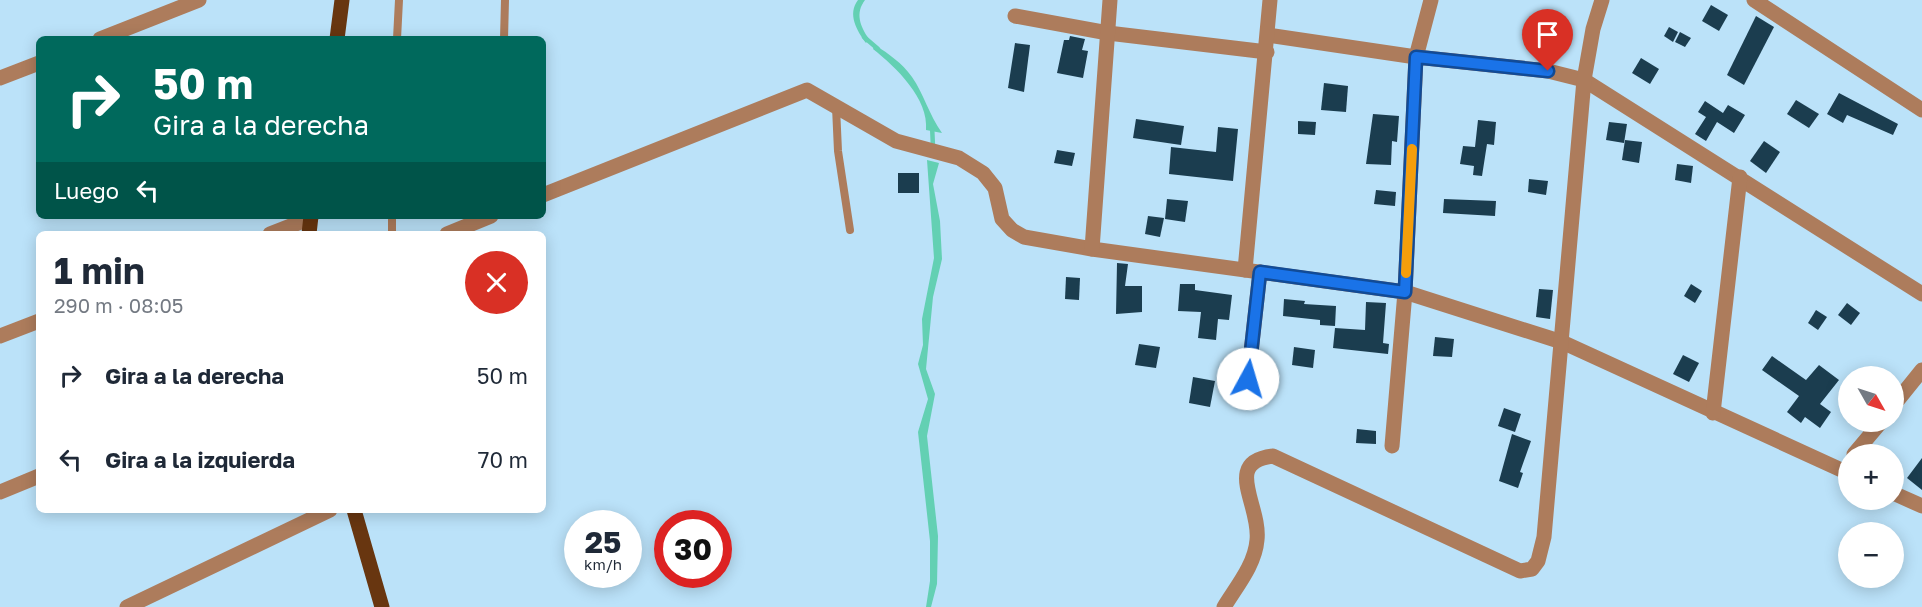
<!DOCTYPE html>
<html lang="es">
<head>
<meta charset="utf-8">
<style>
  :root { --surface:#fff; --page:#f6f6f7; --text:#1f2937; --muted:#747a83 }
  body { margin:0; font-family:"Golos Text",sans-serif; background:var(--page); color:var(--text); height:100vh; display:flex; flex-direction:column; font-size:22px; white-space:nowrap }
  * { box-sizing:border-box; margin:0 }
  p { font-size:20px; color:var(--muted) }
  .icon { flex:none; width:33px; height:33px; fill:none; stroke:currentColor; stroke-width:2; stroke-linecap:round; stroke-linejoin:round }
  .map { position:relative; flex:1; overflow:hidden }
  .details { position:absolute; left:36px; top:231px; width:510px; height:282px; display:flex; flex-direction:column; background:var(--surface); border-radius:9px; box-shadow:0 3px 15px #0003 }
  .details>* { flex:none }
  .banner { position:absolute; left:36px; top:36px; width:510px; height:183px; border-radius:9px; box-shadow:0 3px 15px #0003; background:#00695c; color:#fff; overflow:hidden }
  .needle { width:39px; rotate:129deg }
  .tools { position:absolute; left:1838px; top:366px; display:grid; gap:12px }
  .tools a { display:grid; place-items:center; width:66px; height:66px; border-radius:50%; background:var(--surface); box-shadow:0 3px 15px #0003; font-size:30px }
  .speed { position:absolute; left:564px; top:510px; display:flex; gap:12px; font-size:30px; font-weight:700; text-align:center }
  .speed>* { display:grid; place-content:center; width:78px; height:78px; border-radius:50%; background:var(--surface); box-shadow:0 3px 15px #0003; line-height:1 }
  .speed small { font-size:15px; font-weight:400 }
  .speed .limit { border:9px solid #d22; background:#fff; color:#111 }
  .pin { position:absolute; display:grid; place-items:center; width:51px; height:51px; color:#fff; margin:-62px -26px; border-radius:50% 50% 50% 0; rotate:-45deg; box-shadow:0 0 6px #0007 }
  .pin .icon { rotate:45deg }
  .me { position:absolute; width:66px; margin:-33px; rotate:6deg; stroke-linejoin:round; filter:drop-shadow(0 0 4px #0008) }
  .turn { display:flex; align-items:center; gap:21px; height:126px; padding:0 18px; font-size:27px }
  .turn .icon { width:78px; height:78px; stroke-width:2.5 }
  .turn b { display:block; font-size:42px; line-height:51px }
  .then { display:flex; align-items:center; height:57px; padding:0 18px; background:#0003; gap:12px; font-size:22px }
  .round { display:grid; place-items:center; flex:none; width:63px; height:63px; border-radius:32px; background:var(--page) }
  .headline { display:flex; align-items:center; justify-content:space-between; height:102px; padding:0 18px }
  h1 { font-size:36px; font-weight:700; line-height:45px }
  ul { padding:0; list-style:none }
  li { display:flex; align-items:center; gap:18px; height:84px; padding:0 18px }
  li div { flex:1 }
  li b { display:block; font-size:22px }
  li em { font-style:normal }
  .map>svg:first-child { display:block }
</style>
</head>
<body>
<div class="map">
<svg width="1922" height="607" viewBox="0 0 1922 607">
  <rect width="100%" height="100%" fill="#bbe2f9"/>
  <g fill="#63d0b3">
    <path d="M858,0H865C855,13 860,26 869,39L866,43C857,31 847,14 858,0Z"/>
    <path d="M875,45C889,54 902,63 912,77C924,94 929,115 942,133L926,130C929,99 896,67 873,49Z"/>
    <polygon points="927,160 939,163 933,184 940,221 942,259 933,297 926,369 935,394 927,436 938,536 937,584 931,607 926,607 930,581 930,541 918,432 928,399 918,364 923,345 922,319 934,258"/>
  </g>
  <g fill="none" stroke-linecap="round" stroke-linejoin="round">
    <g stroke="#63d0b3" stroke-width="4.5">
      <polyline points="864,37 878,49"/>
      <polyline points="932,125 933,147"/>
    </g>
  </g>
  <g fill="#1b3d4f">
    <polygon points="1711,5 1728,15 1719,31 1702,21"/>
    <polygon points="1756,16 1774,27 1744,85 1727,75"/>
    <polygon points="1669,27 1678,32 1673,42 1664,36"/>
    <polygon points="1680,32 1691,38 1685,47 1675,42"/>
    <polygon points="1070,36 1085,39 1082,50 1088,51 1083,78 1057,73 1064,40 1069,40"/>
    <polygon points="1015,43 1030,45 1024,92 1008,88"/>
    <polygon points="1641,58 1659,69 1650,84 1632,73"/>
    <polygon points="1324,83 1348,86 1346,112 1321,110"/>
    <polygon points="1839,93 1898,124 1893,135 1847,115 1843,123 1827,114"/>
    <polygon points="1796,100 1819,114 1809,128 1787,114"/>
    <polygon points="1705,101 1723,113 1728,105 1745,115 1734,133 1717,122 1706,141 1695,134 1706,117 1698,112"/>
    <polygon points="1373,114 1399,116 1397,142 1392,141 1391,165 1366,164"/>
    <polygon points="1136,119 1184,126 1181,145 1133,138"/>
    <polygon points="1478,120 1496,122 1494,145 1487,144 1482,176 1473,175 1474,166 1460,164 1463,146 1475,147"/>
    <polygon points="1298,121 1316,122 1315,135 1298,134"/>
    <polygon points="1609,122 1627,124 1624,143 1606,140"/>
    <polygon points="1218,127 1238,129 1233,181 1169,174 1171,147 1216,152"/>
    <polygon points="1625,140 1642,142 1639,163 1622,160"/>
    <polygon points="1764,141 1780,152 1766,173 1750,161"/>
    <polygon points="1057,150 1075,153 1072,166 1054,163"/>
    <polygon points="1677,164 1693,166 1691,183 1675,180"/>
    <rect x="898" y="173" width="21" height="20"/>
    <polygon points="1529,179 1548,181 1546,195 1528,192"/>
    <polygon points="1376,190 1396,192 1395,206 1374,204"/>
    <polygon points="1167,199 1188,201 1185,222 1165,219"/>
    <polygon points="1444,199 1496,201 1495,216 1443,213"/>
    <polygon points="1148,216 1164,218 1160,237 1145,234"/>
    <polygon points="1117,263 1128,264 1125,286 1142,286 1142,312 1116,314"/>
    <polygon points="1066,277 1080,278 1079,300 1065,299"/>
    <polygon points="1180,284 1195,284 1195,290 1232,295 1229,320 1218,319 1216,340 1198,338 1201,312 1178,311"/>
    <polygon points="1691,284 1702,291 1695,303 1684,296"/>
    <polygon points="1539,289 1553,290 1550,319 1536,317"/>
    <polygon points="1284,299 1305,301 1304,304 1336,306 1335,326 1320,325 1320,320 1283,316"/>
    <polygon points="1366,302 1386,303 1383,343 1389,344 1388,354 1333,348 1335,328 1365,330"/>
    <polygon points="1847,303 1860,313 1851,325 1838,315"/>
    <polygon points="1816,310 1827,317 1818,330 1808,323"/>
    <polygon points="1435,337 1454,339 1452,357 1433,356"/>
    <polygon points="1139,344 1160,347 1156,368 1135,365"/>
    <polygon points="1294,347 1315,350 1313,368 1292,365"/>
    <polygon points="1683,355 1699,363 1689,382 1673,374"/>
    <polygon points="1772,356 1806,380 1819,365 1839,380 1820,404 1831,412 1820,428 1805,417 1801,423 1787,412 1799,396 1762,370"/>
    <polygon points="1193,377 1215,381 1210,407 1189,403"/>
    <polygon points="1504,408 1521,414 1515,432 1498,426"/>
    <polygon points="1357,429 1376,431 1376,444 1356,443"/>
    <polygon points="1512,434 1531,441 1520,472 1523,473 1518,488 1499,481"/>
    <polygon points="1922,458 1922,490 1907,478"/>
  </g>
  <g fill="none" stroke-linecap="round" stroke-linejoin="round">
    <g stroke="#ad7c5c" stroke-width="8">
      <polyline points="397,39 399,0"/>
      <polyline points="504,39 505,0"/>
      <polyline points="836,107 838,151 850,230"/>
      <polyline points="392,216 392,234"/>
    </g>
    <g stroke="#ad7c5c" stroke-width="15">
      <polyline points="1754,0 1922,110"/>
      <polyline points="1015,16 1108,33 1267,52"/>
      <polyline points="1268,35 1416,57 1548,71 1584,80 1922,294"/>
      <polyline points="100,39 199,0"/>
      <polyline points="0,78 39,63"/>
      <polyline points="543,195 807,90 896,141 959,158 983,173 995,188 1002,219 1012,230 1024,237 1092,249 1405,292 1562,342 1848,473"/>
      <polyline points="270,234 311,218"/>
      <polyline points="447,234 491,216"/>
      <polyline points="1092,249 1110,0"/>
      <polyline points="1245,270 1270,0"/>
      <polyline points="0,336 39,321"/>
      <polyline points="1248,379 1260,272"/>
      <polyline points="1893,406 1922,370"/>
      <polyline points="1713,413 1740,177"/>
      <polyline points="1392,446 1405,292 1416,57 1431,0"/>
      <polyline points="1854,454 1881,422"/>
      <polyline points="0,492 39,476"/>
      <polyline points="1893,493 1922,506"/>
      <polyline points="127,607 330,510"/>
      <path d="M1224,607C1236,587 1255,565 1257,540C1261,505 1222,462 1273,456L1520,571L1532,569L1538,561L1544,537L1584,80L1593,29L1602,0"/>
    </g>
    <g stroke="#683610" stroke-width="15">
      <polyline points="337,39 342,0"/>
      <polyline points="309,234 311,216"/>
      <polyline points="354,510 382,607"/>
    </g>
  </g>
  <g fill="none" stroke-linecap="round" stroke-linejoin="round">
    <g stroke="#114b97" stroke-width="15">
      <polyline id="route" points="1248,379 1260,272 1405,292 1416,57 1548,71"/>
    </g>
    <use href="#route" stroke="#1a73e8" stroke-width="10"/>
    <polyline stroke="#f59e0b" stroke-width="10" points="1406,273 1412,149"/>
  </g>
</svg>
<div class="tools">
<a><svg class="needle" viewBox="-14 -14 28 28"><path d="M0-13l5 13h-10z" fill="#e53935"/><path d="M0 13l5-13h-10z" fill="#747a83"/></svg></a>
<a>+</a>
<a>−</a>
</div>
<div class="speed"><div>25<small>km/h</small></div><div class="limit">30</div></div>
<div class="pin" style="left:1548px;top:71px;background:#d93025"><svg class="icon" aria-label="arrive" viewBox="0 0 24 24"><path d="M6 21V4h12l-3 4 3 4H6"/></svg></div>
<svg class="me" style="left:1248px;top:379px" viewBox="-20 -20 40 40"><circle r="19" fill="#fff"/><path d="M0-13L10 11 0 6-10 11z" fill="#1a73e8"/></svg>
<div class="banner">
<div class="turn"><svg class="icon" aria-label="right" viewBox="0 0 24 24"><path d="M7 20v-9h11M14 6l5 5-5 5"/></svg><div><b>50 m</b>Gira a la derecha</div></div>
<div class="then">Luego<svg class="icon" aria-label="left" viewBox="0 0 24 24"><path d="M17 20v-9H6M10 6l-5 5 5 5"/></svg></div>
</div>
<section class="details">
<div class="headline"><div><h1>1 min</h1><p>290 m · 08:05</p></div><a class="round" style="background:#d93025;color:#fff"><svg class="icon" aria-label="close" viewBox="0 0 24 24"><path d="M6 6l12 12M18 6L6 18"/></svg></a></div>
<ul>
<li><svg class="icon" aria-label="right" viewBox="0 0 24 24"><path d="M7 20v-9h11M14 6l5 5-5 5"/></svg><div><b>Gira a la derecha</b></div><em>50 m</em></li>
<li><svg class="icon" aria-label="left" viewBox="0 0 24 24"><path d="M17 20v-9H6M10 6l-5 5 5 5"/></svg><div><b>Gira a la izquierda</b></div><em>70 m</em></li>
</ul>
</section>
</div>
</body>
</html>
